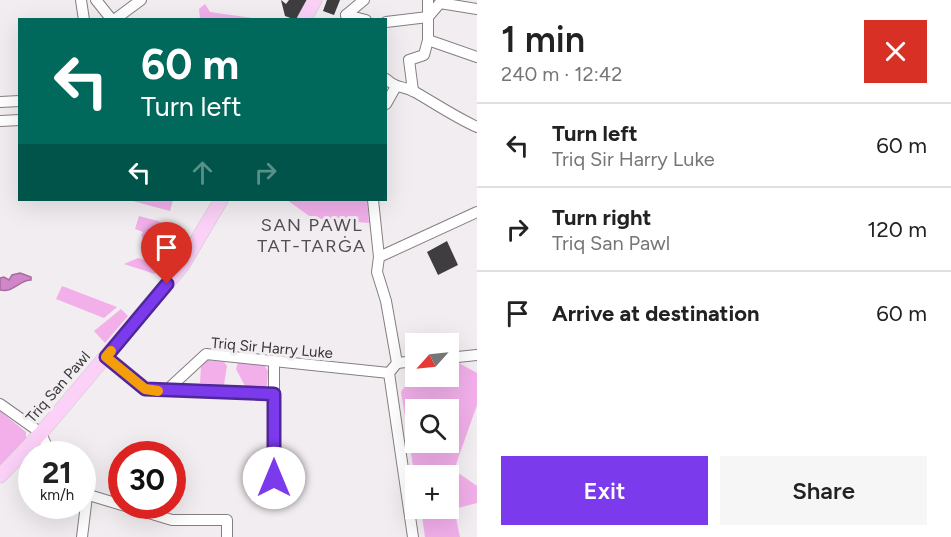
<!DOCTYPE html>
<html lang="en">
<head>
<meta charset="utf-8">
<style>
  :root { --surface:#fff; --page:#f6f6f6; --text:#222; --muted:#767676; --line:#e0e0e0; --accent:#7c3aed }
  body { margin:0; font-family:Figtree,sans-serif; background:var(--page); color:var(--text); height:100vh; display:flex; flex-direction:column; font-size:22px; white-space:nowrap }
  * { box-sizing:border-box; margin:0 }
  p { font-size:20px; color:var(--muted) }
  .icon { flex:none; width:33px; height:33px; fill:none; stroke:currentColor; stroke-width:2; stroke-linecap:round; stroke-linejoin:round }
  .map { position:relative; flex:1; overflow:hidden }
  .panel { display:flex; flex-direction:column; background:var(--surface); width:474px }
  .panel>* { flex:none }
  .top-card { position:absolute; left:18px; top:18px; width:369px; height:183px; border-radius:0px; box-shadow:0 6px 24px #0002; background:#00695c; color:#fff; overflow:hidden }
  .needle { width:39px; rotate:243deg }
  .buttons { position:absolute; left:405px; top:333px; display:grid; gap:12px }
  .buttons a { display:grid; place-items:center; width:54px; height:54px; border-radius:0px; background:var(--surface); box-shadow:0 6px 24px #0002; font-size:30px }
  .speed { position:absolute; left:18px; top:441px; display:flex; gap:12px; font-size:30px; font-weight:700; text-align:center }
  .speed>* { display:grid; place-content:center; width:78px; height:78px; border-radius:50%; background:var(--surface); box-shadow:0 6px 24px #0002; line-height:1 }
  .speed small { font-size:15px; font-weight:400 }
  .speed .limit { border:9px solid #d22; background:#fff; color:#111 }
  .pin { position:absolute; display:grid; place-items:center; width:51px; height:51px; color:#fff; margin:-62px -26px; border-radius:50% 50% 50% 0; rotate:-45deg; box-shadow:0 0 6px #0007 }
  .pin .icon { rotate:45deg }
  .me { position:absolute; width:66px; margin:-33px; rotate:0deg; stroke-linejoin:round; filter:drop-shadow(0 0 4px #0008) }
  .turn { display:flex; align-items:center; gap:21px; height:126px; padding:0 24px; font-size:27px }
  .turn .icon { width:78px; height:78px; stroke-width:2.5 }
  .turn b { display:block; font-size:42px; line-height:51px }
  .lanes { display:flex; align-items:center; height:57px; padding:0 24px; background:#0003; justify-content:center; gap:30px; direction:ltr }
  .lanes .off { opacity:.35 }
  .round { display:grid; place-items:center; flex:none; width:63px; height:63px; border-radius:0px; background:var(--page) }
  .headline { display:flex; align-items:center; justify-content:space-between; height:102px; padding:0 24px }
  h1 { font-size:36px; font-weight:600; line-height:45px }
  .cta { display:flex; gap:12px; margin-top:auto; padding:12px 24px }
  .cta a { flex:1; height:69px; border-radius:0px; background:var(--accent); color:#fff; font-size:24px; font-weight:600; line-height:69px; text-align:center }
  .cta a+a { background:var(--page); color:var(--text) }
  ul { padding:0; list-style:none }
  li { display:flex; align-items:center; gap:18px; height:84px; padding:0 24px; border-top:2px solid var(--line) }
  li div { flex:1 }
  li b { display:block; font-size:22px }
  li em { font-style:normal }
  main { display:flex; flex:1; min-height:0 }
  .map>svg:first-child { display:block }
</style>
</head>
<body>
<main>
<div class="map">
<svg width="477" height="537" viewBox="0 0 477 537">
  <rect width="100%" height="100%" fill="#f2edf1"/>
  <g fill="#f2afea" fill-rule="evenodd">
    <polygon points="205,4 210,12 259,19 200,19 199,9"/>
    <polygon points="129,200 173,200 170,211"/>
    <polygon points="287,200 367,200 369,223 312,218"/>
    <polygon points="139,216 158,221 175,232 170,244 144,239 141,236 143,232 135,229"/>
    <polygon points="138,258 162,264 155,274 124,264"/>
    <polygon points="62,286 117,307 104,318 56,299"/>
    <polygon points="121,309 128,316 105,343 94,331"/>
    <polygon points="207,360 224,362 227,366 224,385 200,383 201,367"/>
    <polygon points="238,362 264,365 268,371 267,385 263,389 246,388 236,369"/>
    <path d="M457,362L477,373V405L454,470L477,486V503L454,509L460,537H425L421,509L448,508V476H416L415,478L401,392L415,371L416,376H448L449,363ZM416,410H448V442H416Z"/>
    <polygon points="0,411 26,432 26,441 0,468"/>
  </g>
  <path fill="#d286ca" stroke="#a46e9e" stroke-width="1.5" d="M20,273L31,277V280C19,280 14,293 0,290V278L4,277L9,280L12,275Z"/>
  <g fill="#403d40">
    <polygon points="281,0 286,4 289,0 309,0 296,20 285,16"/>
    <polygon points="327,0 340,0 334,15 323,11"/>
    <polygon points="447,241 458,265 438,275 427,252"/>
  </g>
  <g fill="none" stroke-linecap="round" stroke-linejoin="round">
    <g stroke="#847f83" stroke-width="12">
      <g id="minor">
        <polyline points="81,0 84,20"/>
        <polyline points="96,0 112,20"/>
        <polyline points="346,15 364,0"/>
        <polyline points="346,15 366,20"/>
        <polyline points="114,20 141,0"/>
        <polyline points="386,22 428,17 440,3 477,9"/>
        <polyline points="428,40 477,57"/>
        <path d="M386,79C399,90 402,85 415,92C436,104 455,117 477,127"/>
        <polyline points="413,91 409,60 424,55 428,40 428,0"/>
        <polyline points="0,102 20,101"/>
        <polyline points="386,104 395,88"/>
        <polyline points="0,121 20,120"/>
        <polyline points="373,200 379,257 377,272 386,301 397,363 389,373 413,537"/>
        <polyline points="379,257 477,212"/>
        <polyline points="106,357 145,389 274,394"/>
        <polyline points="448,358 477,355"/>
        <polyline points="397,363 416,361"/>
        <polyline points="166,391 206,354 389,373"/>
        <polyline points="0,404 41,433 50,454"/>
        <polyline points="274,478 274,361"/>
        <polyline points="82,493 172,520 227,520 227,537"/>
        <polyline points="82,537 87,496"/>
      </g>
    </g>
    <g stroke="#cbcbcb" stroke-width="15">
      <g id="major">
        <polyline points="304,20 315,0"/>
        <polyline points="0,476 41,433 182,266 221,200"/>
      </g>
    </g>
    <use href="#minor" stroke="#fff" stroke-width="10"/>
    <use href="#major" stroke="#fbd1f7" stroke-width="14"/>
  </g>
  <g fill="none" stroke-linecap="round" stroke-linejoin="round">
    <g stroke="#51269a" stroke-width="15">
      <polyline id="route" points="167,284 106,357 145,389 274,394 274,478"/>
    </g>
    <use href="#route" stroke="#7c3aed" stroke-width="10"/>
    <polyline stroke="#f59e0b" stroke-width="10" points="111,351 106,357 145,389 158,391"/>
  </g>
  <g text-anchor="middle" stroke-width="6" stroke-linejoin="round" paint-order="stroke">
    <g font-size="15" fill="#383638" stroke="#f2edf1">
      <text transform="translate(272 348) rotate(5)" y="5">Triq Sir Harry Luke</text>
      <text transform="translate(58 387) rotate(-49)" y="5">Triq San Pawl</text>
    </g>
    <g font-size="18" letter-spacing="1.5" fill="#514d50" stroke="#f2edf1">
      <text x="312" y="231">SAN PAWL<tspan x="312" dy="21">TAT-TARĠA</tspan></text>
    </g>
  </g>
</svg>
<div class="buttons">
<a><svg class="needle" viewBox="-14 -14 28 28"><path d="M0-13l5 13h-10z" fill="#e53935"/><path d="M0 13l5-13h-10z" fill="#767676"/></svg></a>
<a><svg class="icon" aria-label="search" viewBox="0 0 24 24"><circle cx="10" cy="10" r="6"/><path d="M15 15l6 6"/></svg></a>
<a>+</a>
</div>
<div class="speed"><div>21<small>km/h</small></div><div class="limit">30</div></div>
<div class="pin" style="left:167px;top:284px;background:#d93025"><svg class="icon" aria-label="arrive" viewBox="0 0 24 24"><path d="M6 21V4h12l-3 4 3 4H6"/></svg></div>
<svg class="me" style="left:274px;top:478px" viewBox="-20 -20 40 40"><circle r="19" fill="#fff"/><path d="M0-13L10 11 0 6-10 11z" fill="#7c3aed"/></svg>
<div class="top-card">
<div class="turn"><svg class="icon" aria-label="left" viewBox="0 0 24 24"><path d="M17 20v-9H6M10 6l-5 5 5 5"/></svg><div><b>60 m</b>Turn left</div></div>
<div class="lanes"><svg class="icon" aria-label="left" viewBox="0 0 24 24"><path d="M17 20v-9H6M10 6l-5 5 5 5"/></svg><svg class="icon off" aria-label="ahead" viewBox="0 0 24 24"><path d="M12 20V5M6 11l6-6 6 6"/></svg><svg class="icon off" aria-label="right" viewBox="0 0 24 24"><path d="M7 20v-9h11M14 6l5 5-5 5"/></svg></div>
</div>
</div>
<section class="panel">
<div class="headline"><div><h1>1 min</h1><p>240 m · 12:42</p></div><a class="round" style="background:#d93025;color:#fff"><svg class="icon" aria-label="close" viewBox="0 0 24 24"><path d="M6 6l12 12M18 6L6 18"/></svg></a></div>
<ul>
<li><svg class="icon" aria-label="left" viewBox="0 0 24 24"><path d="M17 20v-9H6M10 6l-5 5 5 5"/></svg><div><b>Turn left</b><p>Triq Sir Harry Luke</p></div><em>60 m</em></li>
<li><svg class="icon" aria-label="right" viewBox="0 0 24 24"><path d="M7 20v-9h11M14 6l5 5-5 5"/></svg><div><b>Turn right</b><p>Triq San Pawl</p></div><em>120 m</em></li>
<li><svg class="icon" aria-label="arrive" viewBox="0 0 24 24"><path d="M6 21V4h12l-3 4 3 4H6"/></svg><div><b>Arrive at destination</b></div><em>60 m</em></li>
</ul>
<div class="cta"><a>Exit</a><a>Share</a></div>
</section>
</main>
</body>
</html>
